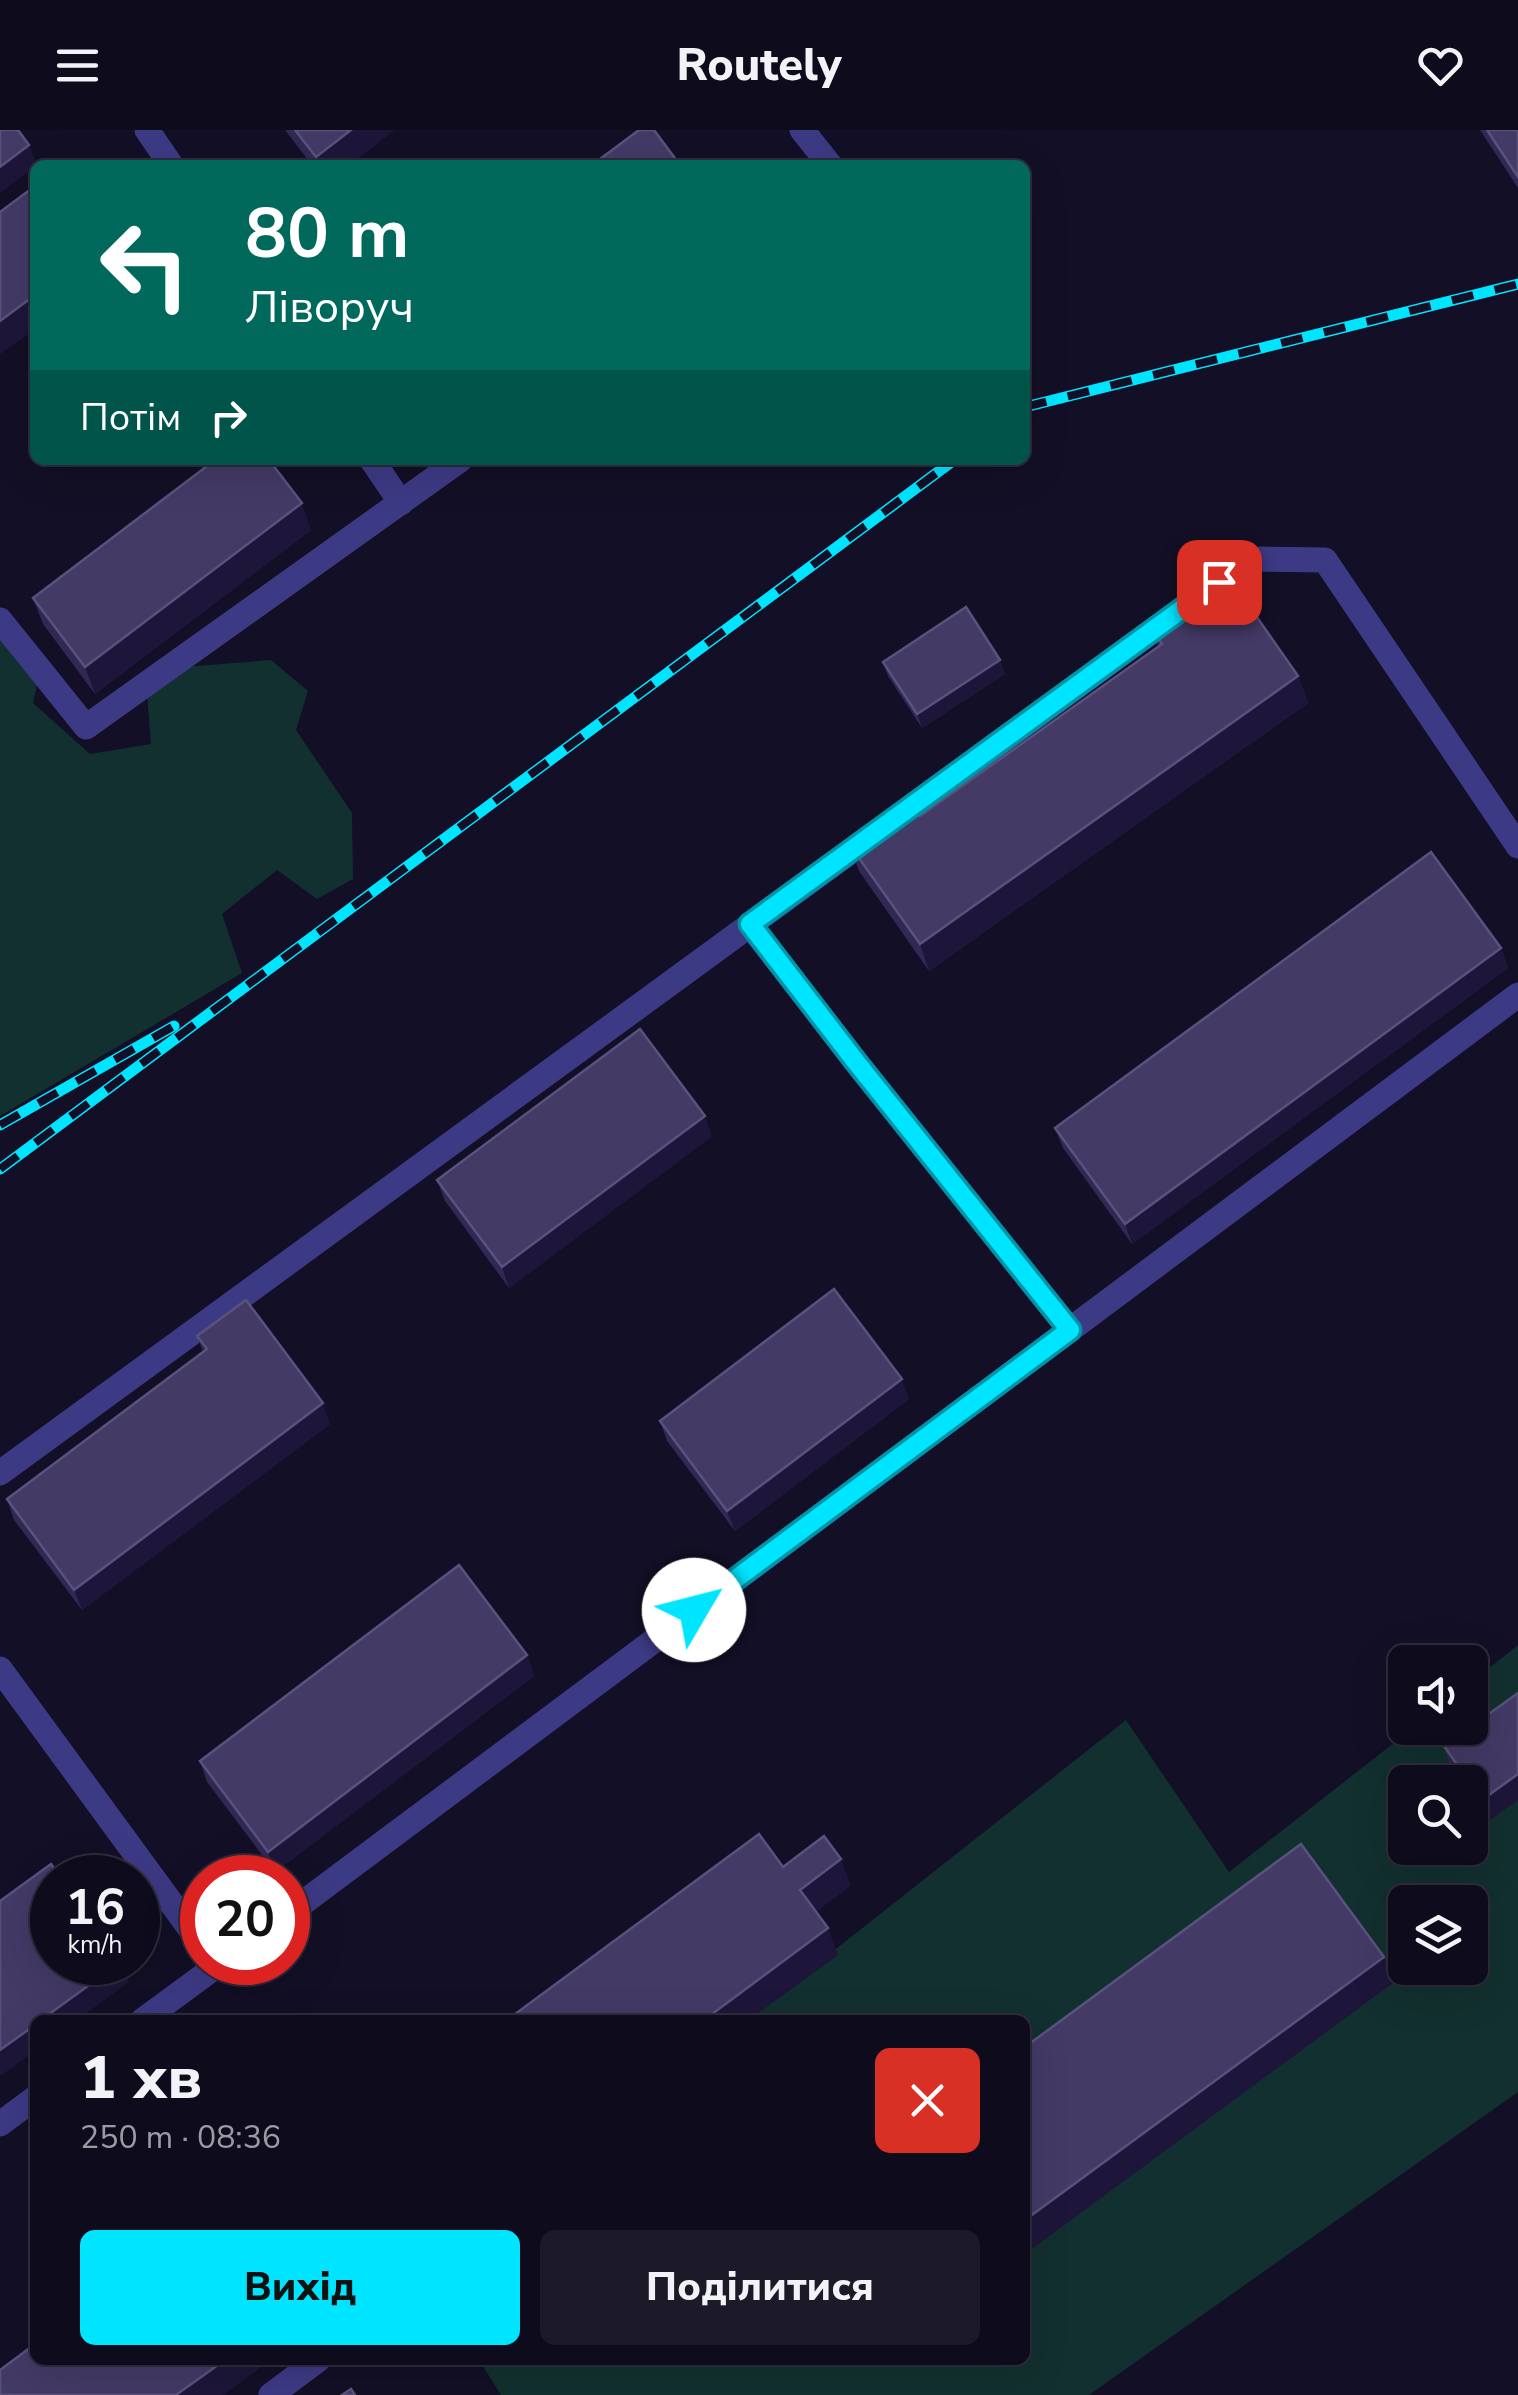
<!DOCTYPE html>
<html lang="uk">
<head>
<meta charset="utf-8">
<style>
  :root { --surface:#0e0b1c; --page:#1c1929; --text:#f1f3f6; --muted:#9b9ba3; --line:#2e2b3b; --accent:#00e5ff }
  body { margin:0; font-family:"Nunito Sans",sans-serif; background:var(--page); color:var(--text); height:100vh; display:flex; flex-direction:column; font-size:38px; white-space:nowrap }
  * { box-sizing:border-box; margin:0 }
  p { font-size:32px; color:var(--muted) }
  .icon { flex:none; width:55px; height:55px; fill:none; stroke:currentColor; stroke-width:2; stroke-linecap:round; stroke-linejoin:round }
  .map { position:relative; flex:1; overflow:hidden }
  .drawer { position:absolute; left:30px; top:1885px; width:1000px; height:350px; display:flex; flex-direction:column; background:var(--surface); border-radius:15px; box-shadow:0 10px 40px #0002,0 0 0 2px var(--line) }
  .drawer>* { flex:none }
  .top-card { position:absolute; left:30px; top:30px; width:1000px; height:305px; border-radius:15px; box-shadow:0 10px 40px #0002,0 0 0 2px var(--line); background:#00695c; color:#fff; overflow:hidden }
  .buttons { position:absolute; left:1388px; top:1515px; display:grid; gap:20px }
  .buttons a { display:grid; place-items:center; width:100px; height:100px; border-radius:15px; background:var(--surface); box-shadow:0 10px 40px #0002,0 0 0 2px var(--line); font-size:50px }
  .speed { position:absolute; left:30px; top:1725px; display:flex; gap:20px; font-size:50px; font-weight:700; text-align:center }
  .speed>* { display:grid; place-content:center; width:130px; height:130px; border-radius:50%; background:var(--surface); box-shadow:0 10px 40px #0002,0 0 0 2px var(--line); line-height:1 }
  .speed small { font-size:25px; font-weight:400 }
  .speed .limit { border:15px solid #d22; background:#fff; color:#111 }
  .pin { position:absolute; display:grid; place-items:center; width:85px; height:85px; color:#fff; margin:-42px; border-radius:20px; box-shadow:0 5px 15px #0006 }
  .me { position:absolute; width:110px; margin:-55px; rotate:53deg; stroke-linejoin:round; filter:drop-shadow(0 0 8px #0008) }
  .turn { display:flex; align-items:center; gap:35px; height:210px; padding:0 50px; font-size:45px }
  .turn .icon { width:130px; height:130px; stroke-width:2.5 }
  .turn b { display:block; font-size:70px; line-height:85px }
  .then { display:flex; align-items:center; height:95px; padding:0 50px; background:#0003; gap:20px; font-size:38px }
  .round { display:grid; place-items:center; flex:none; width:105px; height:105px; border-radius:15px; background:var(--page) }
  .overview { display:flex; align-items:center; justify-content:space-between; height:170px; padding:0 50px }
  h1 { font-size:60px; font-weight:800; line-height:75px }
  .cta { display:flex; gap:20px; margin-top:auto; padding:20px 50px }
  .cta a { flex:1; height:115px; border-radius:15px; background:var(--accent); color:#111; font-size:40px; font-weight:800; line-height:115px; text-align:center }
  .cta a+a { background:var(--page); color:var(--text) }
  header { display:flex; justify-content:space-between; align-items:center; height:130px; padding:0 50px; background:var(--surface); font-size:45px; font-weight:800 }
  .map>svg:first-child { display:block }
</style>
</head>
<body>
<header><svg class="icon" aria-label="menu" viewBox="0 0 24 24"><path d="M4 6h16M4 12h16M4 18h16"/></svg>Routely<svg class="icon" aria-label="heart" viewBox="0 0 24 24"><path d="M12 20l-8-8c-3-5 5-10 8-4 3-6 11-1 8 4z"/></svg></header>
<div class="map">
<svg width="1518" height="2265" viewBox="0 0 1518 2265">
  <rect width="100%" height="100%" fill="#130f26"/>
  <g fill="#12302f" fill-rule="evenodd">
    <polygon points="0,484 43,529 33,573 90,624 151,614 147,564 184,537 271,530 308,561 296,600 352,683 353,749 317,769 277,740 222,784 242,843 0,986"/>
    <path d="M1518,1515V1962L1089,2265H501L479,2230H1025V1890H746L1126,1590L1229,1742L1413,1598H1470V1553ZM1405,1652H1470V1718H1405ZM1405,1772H1470V1838H1405Z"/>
  </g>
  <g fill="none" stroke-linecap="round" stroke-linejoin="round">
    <g stroke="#3d3a85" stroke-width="25">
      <polyline points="147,0 171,35"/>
      <polyline points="802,0 830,35"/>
      <polyline points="372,330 401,373"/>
      <polyline points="0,490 86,597 460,330"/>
      <polyline points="750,795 856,932 1070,1200"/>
      <polyline points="0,1343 1251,429 1325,430 1518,716"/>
      <polyline points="0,1539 202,1815"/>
      <polyline points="288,1784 1518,865"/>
      <polyline points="143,1890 222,1832"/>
      <polyline points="0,1994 35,1968"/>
      <polyline points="271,2265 318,2230"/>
    </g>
    <g stroke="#00e5ff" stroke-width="11">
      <g id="rail">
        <polyline points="1025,277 1518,154"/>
        <polyline points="0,995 174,896"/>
        <polyline points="0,1039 954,330"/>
      </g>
    </g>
    <use href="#rail" stroke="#130f26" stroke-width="8" stroke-dasharray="22" stroke-linecap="butt"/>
  </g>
  <g fill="#312854">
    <polygon points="285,0 394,0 349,35 312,35"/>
    <polygon points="1480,0 1518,0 1518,58"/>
    <polygon points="311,400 95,564 43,494 33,468"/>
    <polygon points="1153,500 1298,546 1308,573 929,841 859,741 849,714 920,686 1158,517"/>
    <polygon points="883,532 1005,544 922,598 888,546"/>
    <polygon points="1501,818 1508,838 1132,1114 1063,1018 1055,998"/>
    <polygon points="712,1006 509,1158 445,1071 437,1050"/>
    <polygon points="197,1206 330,1294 82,1480 14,1390 7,1369 203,1222"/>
    <polygon points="909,1269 735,1401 667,1311 660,1291"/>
    <polygon points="527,1525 534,1546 275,1742 207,1652 200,1631"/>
    <polygon points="1518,1563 1518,1670 1489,1691 1470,1663 1470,1652 1462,1652 1451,1637 1444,1616"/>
  </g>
  <g fill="#1d163a">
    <polygon points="351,0 394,0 349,35 319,35 316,27"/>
    <polygon points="29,15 37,35 0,63 0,37"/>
    <polygon points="35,165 35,199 0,224 0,191"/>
    <polygon points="302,373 311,400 95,564 85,537"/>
    <polygon points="1000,530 1005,544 922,598 917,584"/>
    <polygon points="1298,546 1308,573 929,841 920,814"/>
    <polygon points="1501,818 1508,838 1132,1114 1125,1094"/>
    <polygon points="705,986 712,1006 509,1158 502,1137"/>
    <polygon points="902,1249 909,1269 735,1401 727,1381"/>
    <polygon points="323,1273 330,1294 82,1480 74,1460"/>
    <polygon points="527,1525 534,1546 275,1742 268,1722"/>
    <polygon points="1518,1644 1518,1670 1489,1691 1482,1670"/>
    <polygon points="841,1729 851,1756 810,1786 800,1760"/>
    <polygon points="828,1798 838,1825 749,1890 704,1890"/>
    <polygon points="1384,1827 1393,1853 1025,2124 1025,2090"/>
    <polygon points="121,1832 129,1852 77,1890 41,1890"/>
    <polygon points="35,1895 35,1921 0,1946 0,1920"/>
    <polygon points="225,2230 271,2230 223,2265 176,2265"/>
  </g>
  <g fill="#433a66" stroke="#5a527e" stroke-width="2.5">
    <polygon points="0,0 18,0 29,15 0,37"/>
    <polygon points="295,0 351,0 316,27"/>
    <polygon points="639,0 654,0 680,35 592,35"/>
    <polygon points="1487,0 1518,0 1518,47"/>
    <polygon points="35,56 35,165 0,191 0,82"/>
    <polygon points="215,330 269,330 302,373 85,537 33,468"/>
    <polygon points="1229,447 1298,546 920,814 849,714 910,672 920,686 1162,514 1153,500"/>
    <polygon points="966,477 1000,530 917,584 883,532"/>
    <polygon points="1431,722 1501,818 1125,1094 1055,998"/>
    <polygon points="640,899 705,986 502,1137 437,1050"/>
    <polygon points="834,1159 902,1249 727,1381 660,1291"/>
    <polygon points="246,1170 323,1273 74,1460 7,1369 207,1219 197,1206"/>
    <polygon points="459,1435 527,1525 268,1722 200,1631"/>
    <polygon points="1518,1563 1518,1644 1482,1670 1444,1616"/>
    <polygon points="759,1704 783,1737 824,1706 841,1729 800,1760 828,1798 704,1890 507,1890"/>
    <polygon points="1301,1714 1384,1827 1025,2090 1025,1917"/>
    <polygon points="51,1734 61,1748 52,1748 52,1832 121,1832 41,1890 35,1890 35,1895 0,1920 0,1771"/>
    <polygon points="35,2214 35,2230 225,2230 176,2265 0,2265 0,2240"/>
    <polygon points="351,2259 355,2265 342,2265"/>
  </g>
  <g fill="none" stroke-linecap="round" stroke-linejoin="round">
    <g stroke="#0095a6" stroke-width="25">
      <polyline id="route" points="694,1480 1070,1200 856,932 750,794 1219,452"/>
    </g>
    <use href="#route" stroke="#00e5ff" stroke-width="18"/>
  </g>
</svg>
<div class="buttons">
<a><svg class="icon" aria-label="sound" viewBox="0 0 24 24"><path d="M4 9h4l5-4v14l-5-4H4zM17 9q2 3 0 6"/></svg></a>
<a><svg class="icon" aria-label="search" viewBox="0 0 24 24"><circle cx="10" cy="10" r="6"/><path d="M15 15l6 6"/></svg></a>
<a><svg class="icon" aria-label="layers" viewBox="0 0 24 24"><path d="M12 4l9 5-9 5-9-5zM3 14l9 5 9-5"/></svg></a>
</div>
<div class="speed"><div>16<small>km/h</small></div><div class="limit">20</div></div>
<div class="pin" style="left:1219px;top:452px;background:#d93025"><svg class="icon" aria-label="arrive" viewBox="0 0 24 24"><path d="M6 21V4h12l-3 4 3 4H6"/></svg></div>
<svg class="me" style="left:694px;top:1480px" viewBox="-20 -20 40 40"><circle r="19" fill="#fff"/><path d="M0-13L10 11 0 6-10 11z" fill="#00e5ff"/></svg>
<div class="top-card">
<div class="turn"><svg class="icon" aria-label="left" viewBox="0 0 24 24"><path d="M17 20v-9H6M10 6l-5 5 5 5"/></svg><div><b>80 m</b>Ліворуч</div></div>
<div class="then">Потім<svg class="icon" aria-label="right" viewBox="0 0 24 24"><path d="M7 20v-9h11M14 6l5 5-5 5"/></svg></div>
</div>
<section class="drawer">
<div class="overview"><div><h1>1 хв</h1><p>250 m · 08:36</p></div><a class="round" style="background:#d93025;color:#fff"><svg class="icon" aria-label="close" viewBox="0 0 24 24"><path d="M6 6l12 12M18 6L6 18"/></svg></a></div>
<div class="cta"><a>Вихід</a><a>Поділитися</a></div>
</section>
</div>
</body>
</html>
